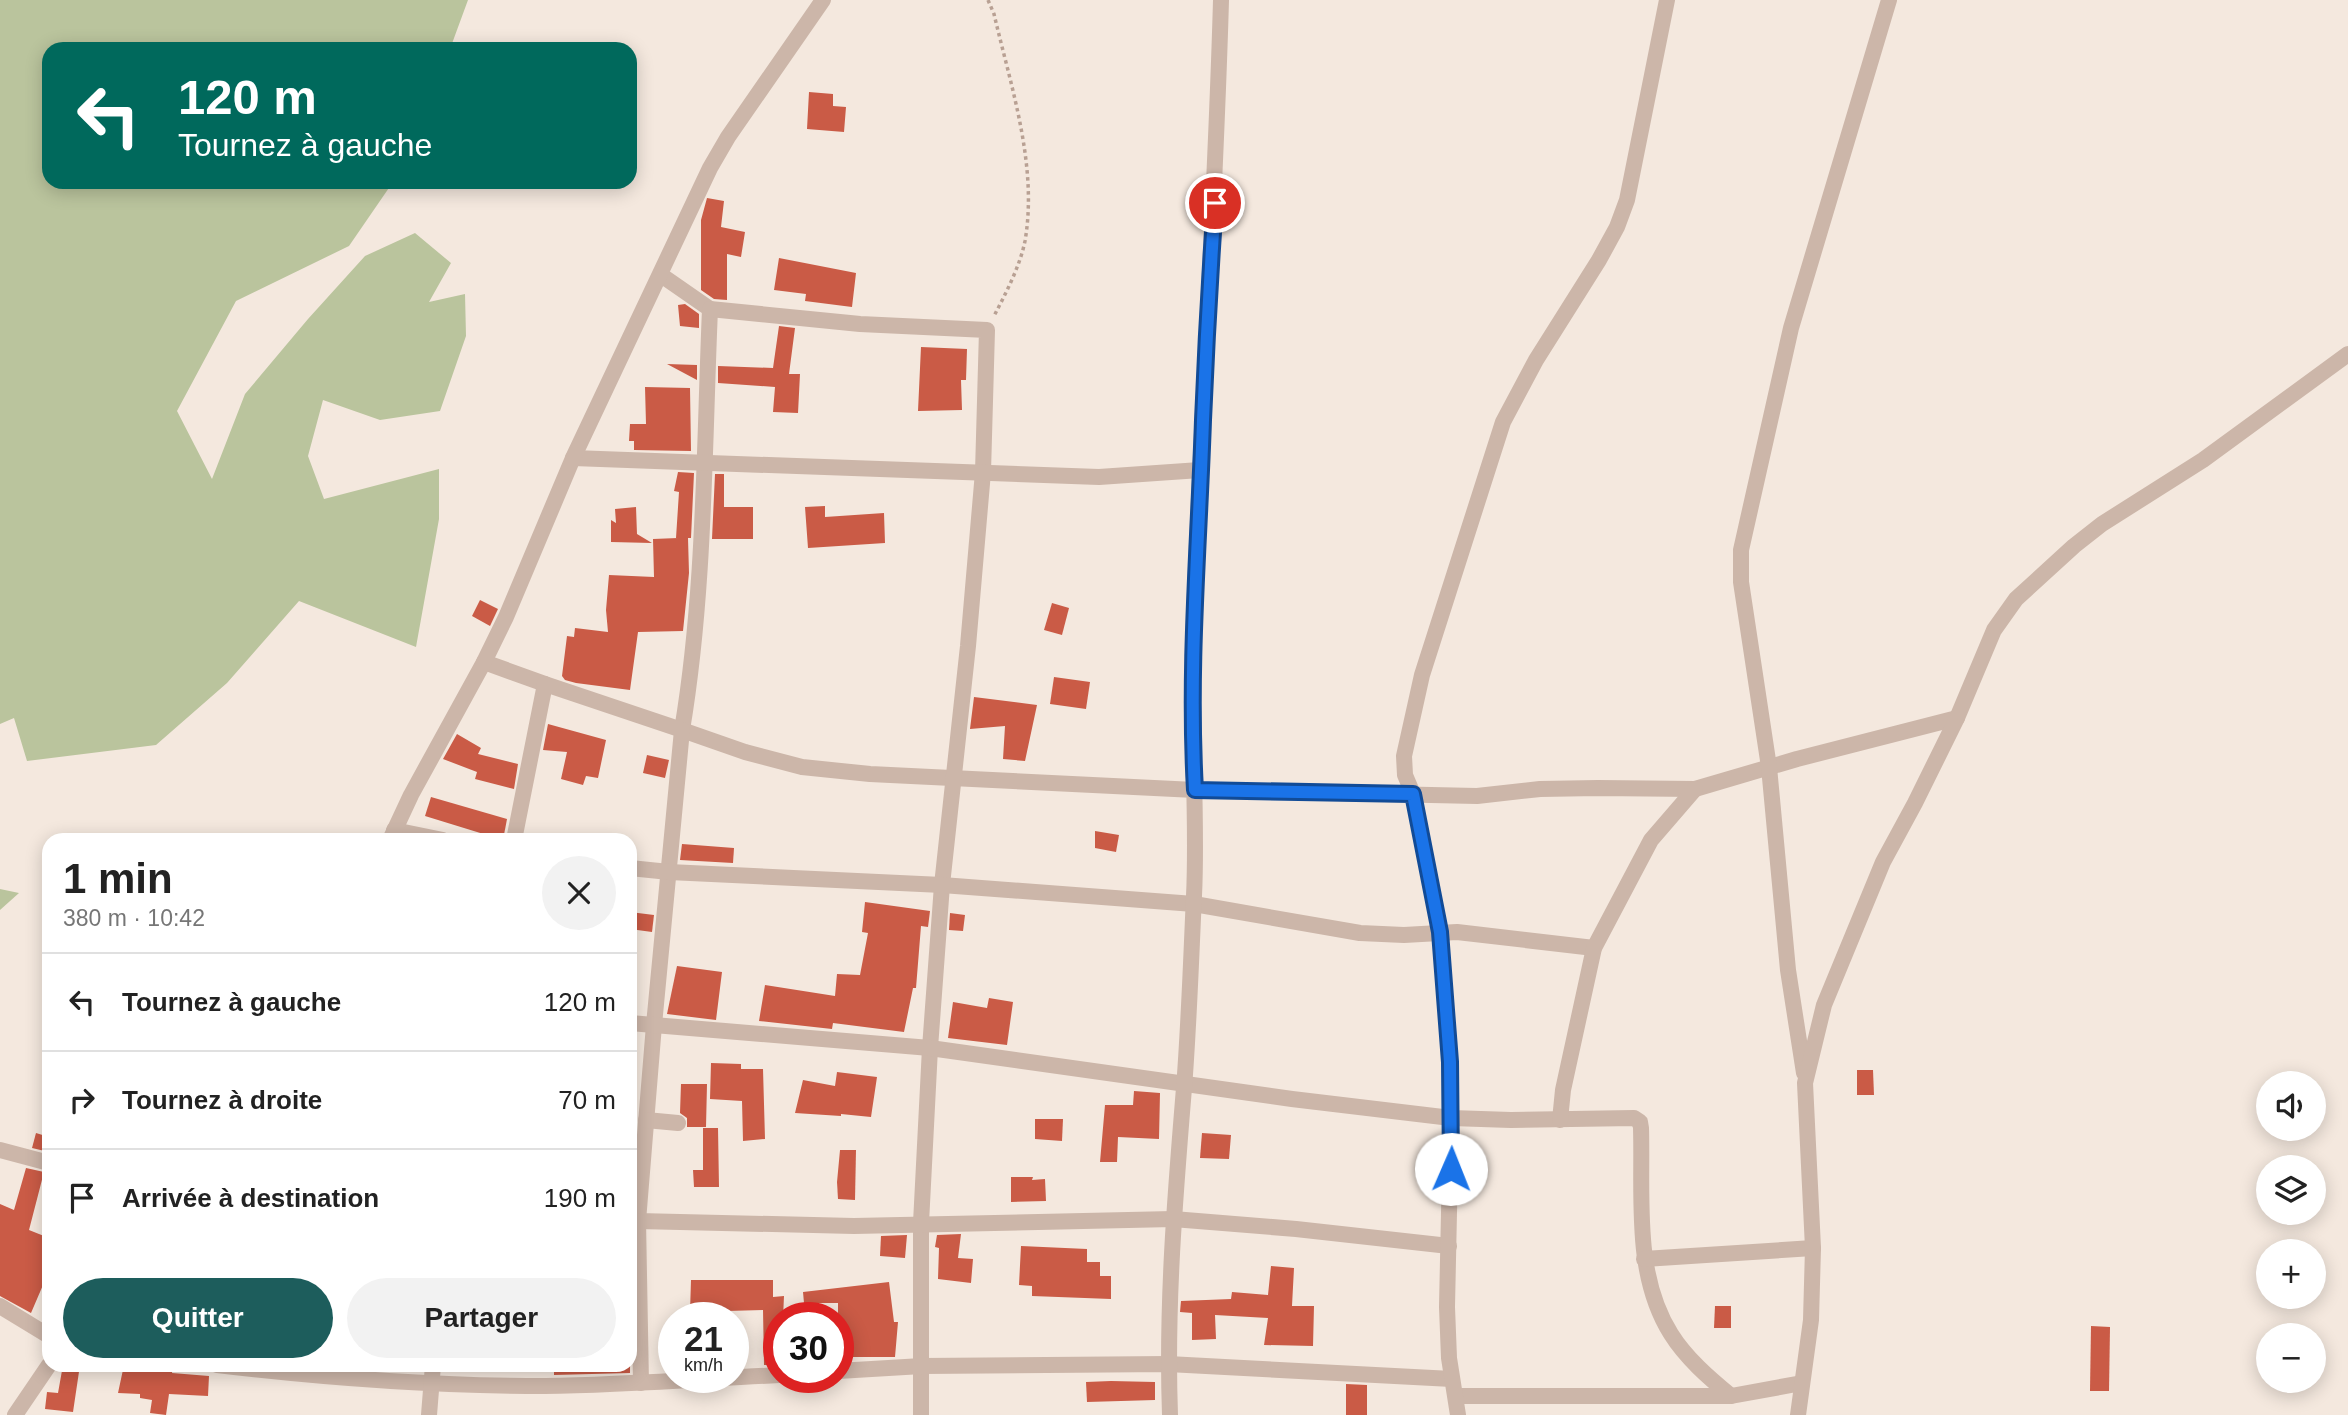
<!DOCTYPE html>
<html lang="fr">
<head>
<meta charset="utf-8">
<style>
  :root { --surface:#fff; --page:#f2f2f2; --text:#222; --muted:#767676; --line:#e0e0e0; --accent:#1d5d5c }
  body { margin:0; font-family:Arial,sans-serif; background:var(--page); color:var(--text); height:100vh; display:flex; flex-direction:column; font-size:26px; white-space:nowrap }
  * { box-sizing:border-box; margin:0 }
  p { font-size:23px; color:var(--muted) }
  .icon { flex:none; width:38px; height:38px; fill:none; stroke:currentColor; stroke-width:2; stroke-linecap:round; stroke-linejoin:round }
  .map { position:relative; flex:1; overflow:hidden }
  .panel { position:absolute; left:42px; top:833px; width:595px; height:539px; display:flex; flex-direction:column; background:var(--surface); border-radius:21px; box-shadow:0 4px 18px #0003 }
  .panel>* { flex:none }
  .hud { position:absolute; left:42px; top:42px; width:595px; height:147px; border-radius:21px; box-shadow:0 4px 18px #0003; background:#00695c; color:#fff; overflow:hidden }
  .fabs { position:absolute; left:2256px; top:1071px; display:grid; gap:14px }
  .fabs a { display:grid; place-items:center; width:70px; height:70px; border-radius:50%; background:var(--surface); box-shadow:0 4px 18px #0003; font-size:35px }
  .speed { position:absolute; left:658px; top:1302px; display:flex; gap:14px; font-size:35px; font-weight:700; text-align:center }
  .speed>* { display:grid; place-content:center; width:91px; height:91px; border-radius:50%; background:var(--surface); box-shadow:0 4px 18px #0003; line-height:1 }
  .speed small { font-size:18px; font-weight:400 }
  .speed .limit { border:10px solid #d22; background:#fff; color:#111 }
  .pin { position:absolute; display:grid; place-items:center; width:60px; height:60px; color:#fff; margin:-30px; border:4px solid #fff; border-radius:50%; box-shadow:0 2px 7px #0007 }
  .me { position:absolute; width:77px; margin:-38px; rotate:1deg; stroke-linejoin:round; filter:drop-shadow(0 0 5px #0008) }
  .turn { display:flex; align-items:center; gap:24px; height:147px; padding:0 21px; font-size:32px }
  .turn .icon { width:91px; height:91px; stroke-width:2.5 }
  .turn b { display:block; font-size:49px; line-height:60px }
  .round { display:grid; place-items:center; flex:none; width:74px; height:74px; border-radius:37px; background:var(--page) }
  .head { display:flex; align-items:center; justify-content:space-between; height:119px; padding:0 21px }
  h1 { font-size:42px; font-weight:700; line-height:52px }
  .cta { display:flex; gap:14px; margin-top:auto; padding:14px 21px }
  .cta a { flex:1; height:80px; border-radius:42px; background:var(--accent); color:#fff; font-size:28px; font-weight:700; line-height:80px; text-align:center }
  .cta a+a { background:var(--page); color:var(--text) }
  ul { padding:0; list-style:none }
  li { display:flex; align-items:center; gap:21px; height:98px; padding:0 21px; border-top:2px solid var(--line) }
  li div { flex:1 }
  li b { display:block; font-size:26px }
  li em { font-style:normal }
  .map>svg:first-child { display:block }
</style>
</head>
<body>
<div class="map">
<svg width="2348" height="1415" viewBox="0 0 2348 1415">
  <rect width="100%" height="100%" fill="#f4e8de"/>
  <g fill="#bac49d">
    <polygon points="0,0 468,0 450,49 49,49 49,182 393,182 349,246 236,301 177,411 212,479 245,394 308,319 365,256 415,233 451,263 429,302 465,294 466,336 440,411 380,420 323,400 308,456 324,499 439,469 439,519 416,647 299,601 227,683 156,745 27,761 14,718 0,724"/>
    <polygon points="0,889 19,893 0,910"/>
  </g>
  <g fill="#ca5b46">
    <polygon points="809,92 833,94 833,106 846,107 844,132 807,129"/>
    <polygon points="707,198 724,201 721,227 745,232 741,257 727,254 727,300 714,299 701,290 701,220"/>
    <polygon points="779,258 856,273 852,307 805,301 806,294 774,290"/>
    <polygon points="685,304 699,314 699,328 680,326 678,305"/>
    <polygon points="779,326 795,328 789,374 800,374 798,413 773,412 775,387 718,383 718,366 773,368"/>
    <polygon points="921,347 967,349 966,380 961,380 962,410 918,411"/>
    <polygon points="667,364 697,365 697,380"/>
    <polygon points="645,387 690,388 691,451 634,450 634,441 629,441 630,424 646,424"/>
    <polygon points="678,472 694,473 691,538 688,538 689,573 683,631 638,632 630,690 576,683 565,680 562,676 567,636 574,637 575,628 608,632 606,610 609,575 654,577 653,539 678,538 676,538 679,492 674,491"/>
    <polygon points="715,474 724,474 724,507 753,507 753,539 712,539"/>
    <polygon points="825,506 825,517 884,513 885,543 808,548 805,507"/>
    <polygon points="636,507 637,534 652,543 611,542 611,520 616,523 615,509"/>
    <polygon points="480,600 498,609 490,626 472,616"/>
    <polygon points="1052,603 1069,608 1062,635 1044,630"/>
    <polygon points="1054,677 1090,682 1086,709 1050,704"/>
    <polygon points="974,697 1037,705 1025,761 1003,759 1005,726 970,729"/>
    <polygon points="548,724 606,740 598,778 586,776 583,785 561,779 567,752 543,750"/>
    <polygon points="457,734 481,748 478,754 518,764 514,789 475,779 477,772 443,759"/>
    <polygon points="647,755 669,760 665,778 643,773"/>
    <polygon points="431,797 507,819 503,840 425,816"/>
    <polygon points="1095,831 1119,835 1116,852 1095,848"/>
    <polygon points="682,844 734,848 733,863 680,860"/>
    <polygon points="865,902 930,911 928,927 921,926 916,988 913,988 904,1032 833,1023 832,1029 759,1021 765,985 835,996 837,974 860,975 868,933 862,932"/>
    <polygon points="630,912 654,915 652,932 630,929"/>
    <polygon points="950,913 965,915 963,931 949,930"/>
    <polygon points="677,966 722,972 716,1020 667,1014"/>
    <polygon points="989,998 1013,1002 1007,1045 948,1038 953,1002 987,1008"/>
    <polygon points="711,1063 741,1064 741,1069 763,1069 765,1139 743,1141 742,1101 710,1099"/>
    <polygon points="1857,1070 1873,1070 1874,1095 1857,1095"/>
    <polygon points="837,1072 877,1077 871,1117 841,1114 841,1116 795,1113 803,1080 835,1086"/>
    <polygon points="681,1084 707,1084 706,1127 687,1127 687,1118 680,1113"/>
    <polygon points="1134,1091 1160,1093 1159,1139 1118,1137 1117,1162 1100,1162 1105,1105 1133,1105"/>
    <polygon points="1035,1119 1063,1119 1062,1141 1035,1139"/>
    <polygon points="703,1128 718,1128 719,1187 694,1187 693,1170 703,1170"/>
    <polygon points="36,1133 49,1137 49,1152 32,1148"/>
    <polygon points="1202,1133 1231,1135 1229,1159 1200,1158"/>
    <polygon points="840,1150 856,1150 855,1200 838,1199 837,1182"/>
    <polygon points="26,1168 44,1172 29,1230 49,1238 49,1289 43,1285 31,1313 0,1296 0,1204 14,1210"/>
    <polygon points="1011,1177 1033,1177 1032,1180 1045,1179 1046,1201 1011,1202"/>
    <polygon points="961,1234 958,1258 973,1259 971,1283 938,1279 939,1248 935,1247 937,1235"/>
    <polygon points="907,1235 905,1258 880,1256 881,1236"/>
    <polygon points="1021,1246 1087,1249 1087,1262 1100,1262 1100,1276 1111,1276 1111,1299 1032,1296 1032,1286 1019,1285"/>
    <polygon points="1271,1266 1294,1268 1292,1306 1314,1306 1313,1346 1264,1345 1268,1318 1215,1315 1216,1339 1192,1340 1192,1313 1180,1312 1181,1301 1231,1299 1232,1292 1268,1295"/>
    <polygon points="691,1280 773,1280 773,1297 784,1296 783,1318 779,1318 779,1365 764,1365 763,1310 690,1312"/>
    <polygon points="889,1282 894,1322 898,1322 895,1357 838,1357 838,1303 804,1303 803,1292"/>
    <polygon points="1715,1306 1731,1306 1731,1328 1714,1328"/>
    <polygon points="2091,1326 2110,1327 2109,1391 2090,1391"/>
    <polygon points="63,1365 80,1365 73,1412 45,1409 47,1392 58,1393"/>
    <polygon points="124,1365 173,1365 172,1373 209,1376 208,1396 169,1394 166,1415 150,1413 152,1400 140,1398 140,1394 118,1393"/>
    <polygon points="554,1365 630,1365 630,1373 554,1375"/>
    <polygon points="1111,1381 1155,1382 1155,1400 1087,1402 1086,1382"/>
    <polygon points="1346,1384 1367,1385 1367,1415 1346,1415"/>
  </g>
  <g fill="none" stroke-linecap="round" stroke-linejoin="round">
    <path stroke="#b8a093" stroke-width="3.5" stroke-dasharray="3.5 3.5" stroke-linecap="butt" d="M988,0L994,14C1011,87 1038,166 1025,241C1020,266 1006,293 994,316"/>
    <g stroke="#ccb6a9" stroke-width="16">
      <path d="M661,275L710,309C704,448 705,593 682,730L745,752L802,767L870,774L1195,790L1477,796L1540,789L1598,788L1695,789L1797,759L1957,718"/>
      <polyline points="710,309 860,324 987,330 983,472 968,646 942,885 930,1048 921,1223 921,1415"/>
      <polyline points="573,458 1099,477 1200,470"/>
      <polyline points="484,662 545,684"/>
      <polyline points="394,830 443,840"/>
      <polyline points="390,840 411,795 484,662 506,617 573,458 710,168 728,137 823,0"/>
      <polyline points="514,840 545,684 682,730 654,1025 638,1221 854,1226 1173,1219 1296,1229 1449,1246"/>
      <polyline points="630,868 669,872 942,885 1194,904 1360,933 1404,935 1457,932 1594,948"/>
      <path d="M630,1023L930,1048L1292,1099L1451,1118L1511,1120L1634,1118L1640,1122L1641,1128C1643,1195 1633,1274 1671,1334C1686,1358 1709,1378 1731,1396"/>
      <polyline points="1804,1073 1788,970 1769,767 1741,582 1741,550 1791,328 1889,0"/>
      <polyline points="646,1120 678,1123"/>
      <polyline points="1560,1120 1563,1090 1594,948 1651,840 1695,789"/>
      <polyline points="0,1150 49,1163"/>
      <polyline points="630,1221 638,1221 641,1383"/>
      <polyline points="1644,1259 1813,1248"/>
      <polyline points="0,1306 49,1336"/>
      <path d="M217,1365C326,1378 436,1386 545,1386C623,1385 701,1379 779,1375"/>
      <polyline points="838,1371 922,1366 1168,1364 1452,1379"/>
      <polyline points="1456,1396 1731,1396 1802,1383"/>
      <polyline points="15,1415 49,1365"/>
      <polyline points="429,1415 433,1365"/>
      <path d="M1170,1415C1166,1306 1175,1197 1184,1088C1189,1024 1191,960 1194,896C1198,813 1190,730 1193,647C1200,431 1215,216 1221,0"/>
      <polyline points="1458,1415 1449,1358 1447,1307 1451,1118 1450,1062 1440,932 1413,794 1405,775 1404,756 1422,675 1503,422 1536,360 1599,260 1617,227 1627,200 1667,0"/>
      <polyline points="1798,1415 1811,1320 1813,1248 1805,1083 1824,1005 1883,862 1915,803 1957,718 1994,630 2016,599 2074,546 2102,524 2203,460 2348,354"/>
    </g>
  </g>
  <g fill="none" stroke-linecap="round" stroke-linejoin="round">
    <g stroke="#114b97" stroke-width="18">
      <path id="route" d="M1215,203C1210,275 1206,347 1203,420C1199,543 1188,666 1195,790L1413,794L1440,932L1450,1062L1451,1169"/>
    </g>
    <use href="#route" stroke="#1a73e8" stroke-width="12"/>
  </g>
</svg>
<div class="fabs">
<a><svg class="icon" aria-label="sound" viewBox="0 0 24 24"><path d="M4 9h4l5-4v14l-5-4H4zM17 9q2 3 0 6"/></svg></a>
<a><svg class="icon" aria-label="layers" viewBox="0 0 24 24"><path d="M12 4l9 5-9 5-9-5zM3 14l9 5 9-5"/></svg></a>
<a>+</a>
<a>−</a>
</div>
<div class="speed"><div>21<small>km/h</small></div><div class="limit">30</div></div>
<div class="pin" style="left:1215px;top:203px;background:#d93025"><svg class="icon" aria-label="arrive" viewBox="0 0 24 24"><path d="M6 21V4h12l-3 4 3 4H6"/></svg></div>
<svg class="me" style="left:1451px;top:1169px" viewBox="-20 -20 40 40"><circle r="19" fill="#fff"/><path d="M0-13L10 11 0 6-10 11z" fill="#1a73e8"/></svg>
<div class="hud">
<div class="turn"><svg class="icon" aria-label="left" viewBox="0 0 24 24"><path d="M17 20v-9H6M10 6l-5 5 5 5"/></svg><div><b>120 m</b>Tournez à gauche</div></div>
</div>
<section class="panel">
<div class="head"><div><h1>1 min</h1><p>380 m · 10:42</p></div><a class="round"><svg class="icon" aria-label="close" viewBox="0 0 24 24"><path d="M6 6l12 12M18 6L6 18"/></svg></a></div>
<ul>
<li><svg class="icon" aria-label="left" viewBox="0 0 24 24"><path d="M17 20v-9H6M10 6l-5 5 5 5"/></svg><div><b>Tournez à gauche</b></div><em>120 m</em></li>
<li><svg class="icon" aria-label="right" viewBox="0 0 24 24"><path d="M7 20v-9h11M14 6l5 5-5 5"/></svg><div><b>Tournez à droite</b></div><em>70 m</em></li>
<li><svg class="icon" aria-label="arrive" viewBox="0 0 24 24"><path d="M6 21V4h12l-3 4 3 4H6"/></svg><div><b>Arrivée à destination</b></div><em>190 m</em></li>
</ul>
<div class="cta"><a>Quitter</a><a>Partager</a></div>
</section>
</div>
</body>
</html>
